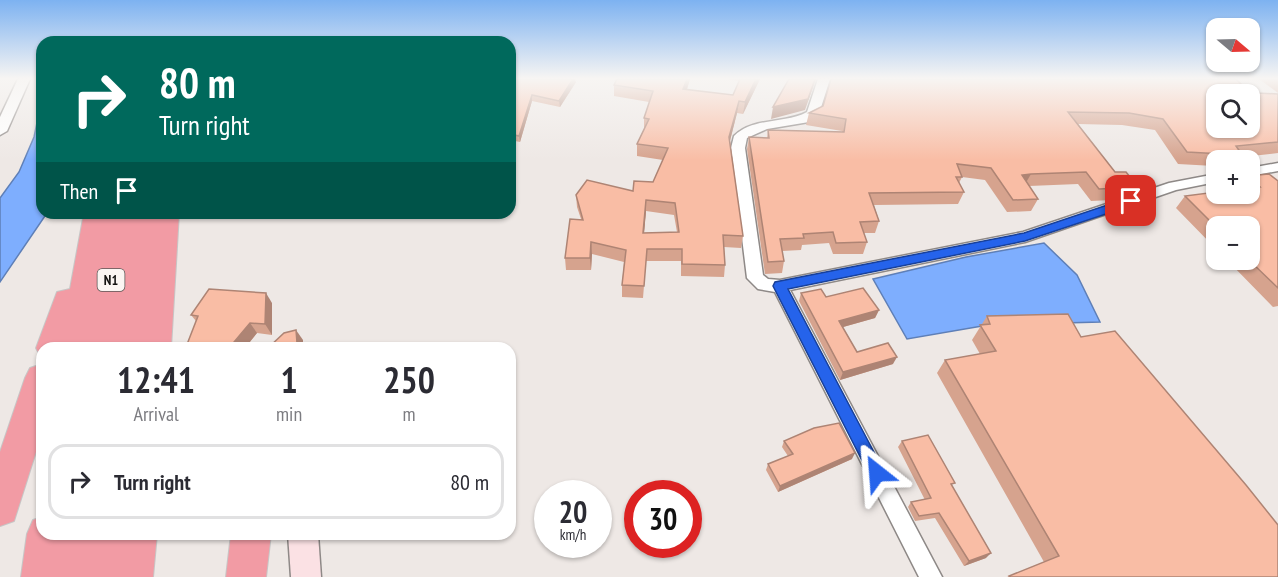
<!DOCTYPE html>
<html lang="en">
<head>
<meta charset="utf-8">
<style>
  :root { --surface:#fff; --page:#f2f2f3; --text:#2b2b33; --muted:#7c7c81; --line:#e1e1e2 }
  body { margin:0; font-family:"PT Sans Narrow",sans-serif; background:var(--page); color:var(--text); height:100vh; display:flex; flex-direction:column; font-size:22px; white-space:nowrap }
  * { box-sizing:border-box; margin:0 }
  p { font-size:20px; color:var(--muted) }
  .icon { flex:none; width:33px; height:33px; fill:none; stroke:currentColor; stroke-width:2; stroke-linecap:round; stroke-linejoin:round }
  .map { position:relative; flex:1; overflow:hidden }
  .panel { position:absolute; left:36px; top:342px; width:480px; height:198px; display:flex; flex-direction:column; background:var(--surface); border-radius:18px; box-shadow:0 2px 4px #0004 }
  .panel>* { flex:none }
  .guide { position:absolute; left:36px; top:36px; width:480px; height:183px; border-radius:18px; box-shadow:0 2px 4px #0004; background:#00695c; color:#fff; overflow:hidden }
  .needle { width:39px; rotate:109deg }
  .controls { position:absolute; left:1206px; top:18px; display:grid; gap:12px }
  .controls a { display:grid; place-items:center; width:54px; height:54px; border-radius:12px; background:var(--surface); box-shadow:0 2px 4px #0004; font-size:30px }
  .speed { position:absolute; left:534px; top:480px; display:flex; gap:12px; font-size:30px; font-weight:700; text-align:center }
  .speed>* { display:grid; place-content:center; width:78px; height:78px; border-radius:50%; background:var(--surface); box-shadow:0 2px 4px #0004; line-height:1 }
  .speed small { font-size:15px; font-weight:400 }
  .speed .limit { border:9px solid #d22; background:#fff; color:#111 }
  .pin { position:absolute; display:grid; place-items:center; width:51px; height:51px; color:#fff; margin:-26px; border-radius:12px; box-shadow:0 3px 9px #0006 }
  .me { position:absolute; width:66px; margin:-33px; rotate:332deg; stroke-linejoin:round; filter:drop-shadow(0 0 4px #0008) }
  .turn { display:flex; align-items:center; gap:21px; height:126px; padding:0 24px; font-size:27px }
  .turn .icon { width:78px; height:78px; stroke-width:2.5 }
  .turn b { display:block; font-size:42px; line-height:51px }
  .then { display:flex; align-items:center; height:57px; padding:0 24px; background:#0003; gap:12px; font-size:22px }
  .eta { display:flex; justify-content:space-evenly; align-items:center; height:102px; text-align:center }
  .eta b { font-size:36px; font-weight:600; line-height:42px }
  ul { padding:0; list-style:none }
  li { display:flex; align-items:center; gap:18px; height:75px; margin:0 12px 9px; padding:0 12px; border:3px solid var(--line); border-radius:18px }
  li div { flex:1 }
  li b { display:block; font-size:22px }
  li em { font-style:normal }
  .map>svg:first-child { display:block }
</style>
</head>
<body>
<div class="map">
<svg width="1278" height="577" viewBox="0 0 1278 577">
  <rect width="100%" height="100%" fill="#eee8e5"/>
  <g fill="#7eaefe" stroke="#5e7fb7" stroke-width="1.5">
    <polygon points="42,99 42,213 47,213 0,282 0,198 19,172 34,137"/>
    <polygon points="1044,243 1077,275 1100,322 988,325 907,339 873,279 966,257"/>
  </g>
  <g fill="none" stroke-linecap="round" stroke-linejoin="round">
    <g stroke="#8e8987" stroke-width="3">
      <g id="street">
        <polygon points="18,79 30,79 7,131 0,135 0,117"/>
        <path d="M818,79H830L818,117L809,122L767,129L747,138L745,148L763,275L768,279L780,280L1023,232L1169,183L1216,174V182L1176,190L1025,242L790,290L942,577H919L775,292L758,289L747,278L731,148L734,136C753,117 785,124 807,112Z"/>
        <polygon points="1278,163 1278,171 1250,176 1250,168"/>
      </g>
    </g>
    <g stroke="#8e8987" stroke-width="3">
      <polygon id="secondary" points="288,534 318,534 321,577 291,577"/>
    </g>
    <g stroke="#c7c6c6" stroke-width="2">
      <g id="highway">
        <polygon points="84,213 179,213 171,348 42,348 41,357 36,348 57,292 70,289"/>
        <polygon points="42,364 42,433 14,521 0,526 0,452 25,378 30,368"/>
        <polygon points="42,517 42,534 157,534 153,577 21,577 27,534 33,520"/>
        <polygon points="231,534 271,534 266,577 226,577"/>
      </g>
    </g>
    <use href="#street" fill="#fff" fill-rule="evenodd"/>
    <use href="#secondary" fill="#fbe1e4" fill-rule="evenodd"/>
    <use href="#highway" fill="#f29ba4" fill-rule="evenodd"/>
  </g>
  <g fill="#d6a38e" fill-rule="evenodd">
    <polygon points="510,79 576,82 560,107 532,101 520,142 510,140"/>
    <path d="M616,79H690L687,90L733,95L739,81L728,79H760L743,114L737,113L730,141L743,236L741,248L724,247L725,265L724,277L681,276V261H646L643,298L622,297V285L624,262L592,254L591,270H566L565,258L581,219L577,207L576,195L633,191L653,182L663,160L637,156V144L644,130V118L649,102L614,96V85ZM646,211L674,215L677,232L644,233Z"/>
    <polygon points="1259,79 1278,79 1278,93"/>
    <polygon points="1242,85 1257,93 1278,94 1278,153 1243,157 1246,160 1216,160 1216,169 1214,166 1178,164 1155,130 1122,125 1078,124 1115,172 1135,183 1127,195 1111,200 1091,201 1078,184 1029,186 1038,199 1031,211 1007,212 985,180 962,177 959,183 964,192 958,204 874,205 879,221 875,233 864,233 867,242 863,254 833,254 829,243 802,245 801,250 782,251 784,261 782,273 765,274 747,149 749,137 767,138 768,130 842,132 842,131 806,125 809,113 823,106"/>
    <polygon points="1250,164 1258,175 1278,181 1278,306 1273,307 1227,260 1250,260 1216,226 1216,249 1176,208 1185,196 1250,194"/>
    <polygon points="801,293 826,297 879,310 875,318 843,327 857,352 893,364 840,380 799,301"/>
    <polygon points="272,303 272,335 257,333 245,348 186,348 186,347 196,321 191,315"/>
    <polygon points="987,316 1081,337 1278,577 1007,577 1044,562 937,373 945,360 980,354 972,340"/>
    <polygon points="784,441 852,459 778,492 766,470 768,464 788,456 782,447"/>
    <polygon points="902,441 952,486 986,558 964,566 935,518 915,521 908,507 911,502 925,500 898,447"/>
  </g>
  <g fill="#ae8474">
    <polygon points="573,79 575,79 576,82 560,107 559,101"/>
    <polygon points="687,79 690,79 683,101 683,89"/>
    <polygon points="756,79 760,79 743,114 745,102"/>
    <polygon points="815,79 816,79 805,110 771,119 773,107"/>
    <polygon points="532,95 532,101 520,142 519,136"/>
    <polygon points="739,101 737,113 728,148 729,137"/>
    <polygon points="1031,174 1024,186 1022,175"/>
    <polygon points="1135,183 1127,195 1111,200 1119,188"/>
    <polygon points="646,200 646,211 643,245 643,233"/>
    <polygon points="591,242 592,254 591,270 590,258"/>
    <polygon points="266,293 272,303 272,335 265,324"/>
    <polygon points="879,310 875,318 836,329 839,321"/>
    <polygon points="250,323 257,333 245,348 229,348"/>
    <polygon points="296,330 303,340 303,348 293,348 292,345"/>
    <polygon points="897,357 893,364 840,380 843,372"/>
    <polygon points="855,453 852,459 778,492 780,486"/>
    <polygon points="991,553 986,558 964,566 969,561"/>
  </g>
  <g fill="#f9bda5" stroke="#ae8474" stroke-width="1.5" fill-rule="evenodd">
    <polygon points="510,79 573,79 559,101 532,95 519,136 510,134"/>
    <path d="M617,79H687L683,89L733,95L740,79H756L745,102L739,101L729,137L743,236L723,235L725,265L682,264V249H647L644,286L622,285L626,250L591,242L590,258H565L570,219L583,220L576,195L587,180L633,191L634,181L653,182L668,148L637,144L649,119L644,118L653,91L614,85ZM646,200L675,203L679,232L643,233Z"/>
    <polygon points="789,79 815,79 808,99 773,107"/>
    <path d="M831,79H1236L1242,85H1250L1257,93L1278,94V142L1236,146L1246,160H1230L1223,154L1187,152L1163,119L1129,113L1068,112L1115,172H1126L1135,183L1119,188L1099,189L1086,172L1031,174L1022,175L1038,199L1013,200L991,168L957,164L962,177H956L964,192L869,193L879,221L860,222L867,242L836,243L833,232L803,234L804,238L780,239L784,261L768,262L749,137L769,138L768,130L844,132L846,119L809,113L823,106ZM1216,94H1250V128H1216Z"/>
    <polygon points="1250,164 1258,175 1269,174 1278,181 1278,288 1249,260 1250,226 1216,227 1185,196 1216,192 1216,194 1250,194 1250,188 1260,187 1250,178"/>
    <polygon points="863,288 879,310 839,321 857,352 888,343 897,357 843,372 801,293 821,289 826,297"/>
    <polygon points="209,289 266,293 265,324 250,323 229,348 190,348 186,347 198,316 191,315"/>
    <polygon points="1068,314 1081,337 1115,331 1246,485 1278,525 1278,577 1010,577 1009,576 1059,556 945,360 996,351 980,325 990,324 987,316"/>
    <polygon points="296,330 297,343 292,345 293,348 268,348 284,333"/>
    <polygon points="839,423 855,453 780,486 768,464 793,454 784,441 814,428"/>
    <polygon points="928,435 955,483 951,484 991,553 969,561 939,513 919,516 911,502 931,498 902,441"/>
  </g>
  <linearGradient id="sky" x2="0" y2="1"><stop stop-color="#7db2f1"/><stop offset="0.49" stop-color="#f7f5f3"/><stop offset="1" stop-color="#f7f5f3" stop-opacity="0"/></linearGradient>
  <rect width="1278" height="160" fill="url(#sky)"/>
  <polygon fill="#2563eb" stroke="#184099" stroke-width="1.5" points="1131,197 1136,198 1136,204 1025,241 788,289 885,473 883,478 877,481 871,478 773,286 775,282 1024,233"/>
  <g text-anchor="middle" stroke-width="4.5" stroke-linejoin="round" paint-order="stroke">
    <rect fill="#fbf5f2" stroke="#595654" stroke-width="1.5" x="97.5" y="269" width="27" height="22" rx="4.5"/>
    <g font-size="14" font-weight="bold" fill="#141211">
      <text x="111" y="285">N1</text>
    </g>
  </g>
</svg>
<div class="controls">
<a><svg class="needle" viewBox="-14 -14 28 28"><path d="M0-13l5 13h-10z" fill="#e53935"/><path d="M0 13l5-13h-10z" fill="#7c7c81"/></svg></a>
<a><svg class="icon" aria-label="search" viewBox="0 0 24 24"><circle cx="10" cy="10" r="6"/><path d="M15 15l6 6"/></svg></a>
<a>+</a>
<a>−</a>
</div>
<div class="speed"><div>20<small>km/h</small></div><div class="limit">30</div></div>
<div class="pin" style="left:1131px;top:201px;background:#d93025"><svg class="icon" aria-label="arrive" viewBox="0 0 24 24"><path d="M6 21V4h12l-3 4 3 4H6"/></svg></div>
<svg class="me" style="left:877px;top:473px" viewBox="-20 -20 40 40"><path d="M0-17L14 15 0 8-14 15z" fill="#2563eb" stroke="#fff" stroke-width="4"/></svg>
<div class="guide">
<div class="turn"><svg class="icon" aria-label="right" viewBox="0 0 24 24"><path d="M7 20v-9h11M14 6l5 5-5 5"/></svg><div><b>80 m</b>Turn right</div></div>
<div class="then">Then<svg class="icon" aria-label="arrive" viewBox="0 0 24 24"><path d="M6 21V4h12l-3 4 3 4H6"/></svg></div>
</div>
<section class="panel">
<div class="eta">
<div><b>12:41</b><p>Arrival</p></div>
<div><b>1</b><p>min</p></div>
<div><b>250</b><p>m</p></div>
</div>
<ul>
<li><svg class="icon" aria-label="right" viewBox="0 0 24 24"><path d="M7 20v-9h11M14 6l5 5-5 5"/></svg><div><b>Turn right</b></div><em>80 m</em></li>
</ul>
</section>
</div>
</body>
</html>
